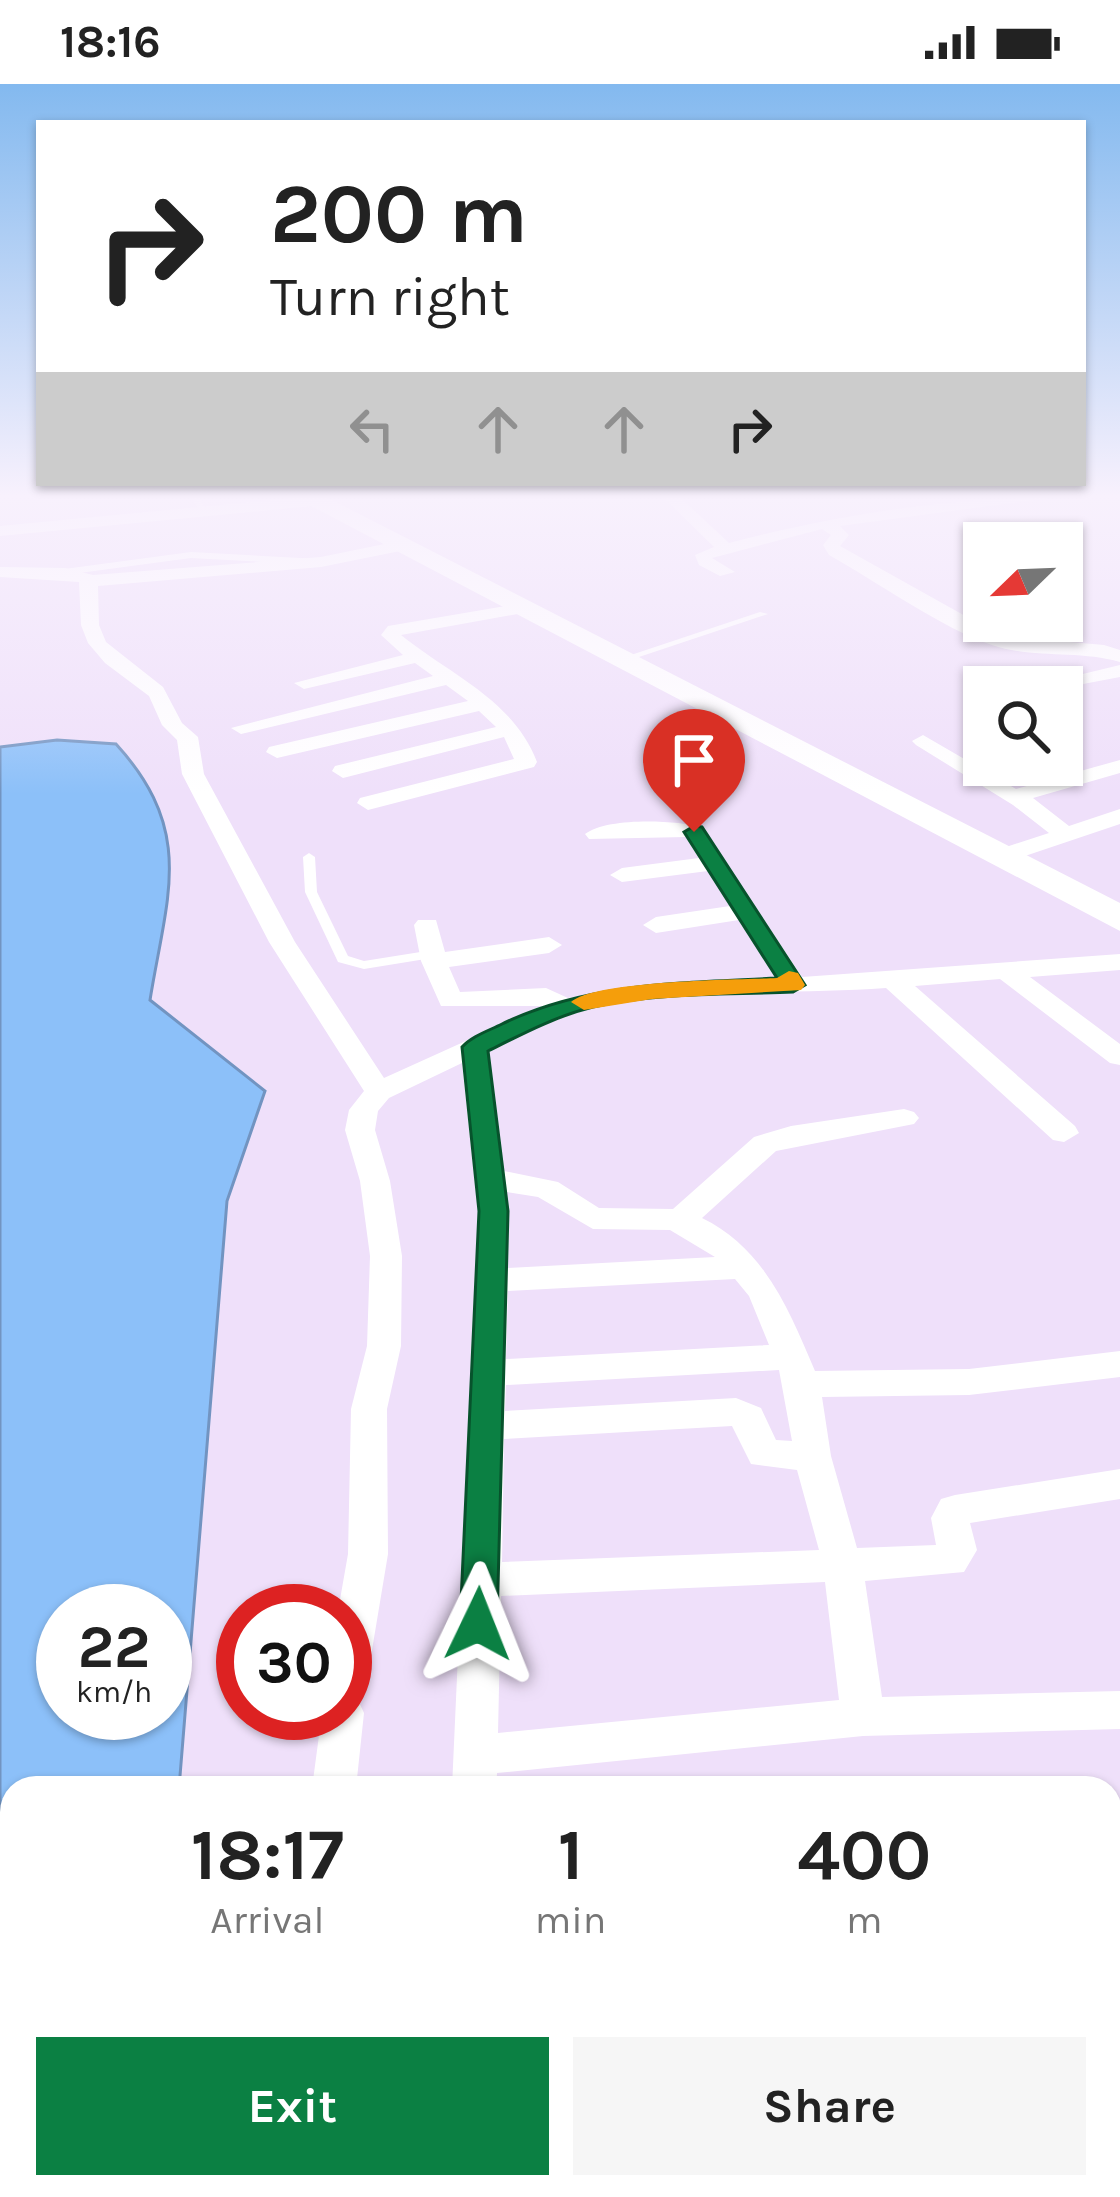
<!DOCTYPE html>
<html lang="en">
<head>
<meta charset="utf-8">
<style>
  :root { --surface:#fff; --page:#f6f6f6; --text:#222; --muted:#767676; --accent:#0b8043 }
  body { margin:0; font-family:Karla,sans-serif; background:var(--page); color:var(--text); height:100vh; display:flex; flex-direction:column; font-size:45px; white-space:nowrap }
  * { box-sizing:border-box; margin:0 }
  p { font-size:39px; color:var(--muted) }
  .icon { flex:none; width:66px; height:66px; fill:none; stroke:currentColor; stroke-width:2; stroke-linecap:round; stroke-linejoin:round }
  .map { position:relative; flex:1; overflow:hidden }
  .drawer { position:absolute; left:0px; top:1692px; width:1122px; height:423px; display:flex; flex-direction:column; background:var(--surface); border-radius:36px 36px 0 0; box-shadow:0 3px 9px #0004 }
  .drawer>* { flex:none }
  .hud { position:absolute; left:36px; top:36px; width:1050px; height:366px; border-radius:0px; box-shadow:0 3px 9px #0004; background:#fff; color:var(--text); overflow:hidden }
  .needle { width:78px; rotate:247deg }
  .buttons { position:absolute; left:963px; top:438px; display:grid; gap:24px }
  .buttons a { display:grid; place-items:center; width:120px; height:120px; border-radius:0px; background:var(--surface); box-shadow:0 3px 9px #0004; font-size:60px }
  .speed { position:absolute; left:36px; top:1500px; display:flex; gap:24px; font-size:60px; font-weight:700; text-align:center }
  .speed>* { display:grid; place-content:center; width:156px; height:156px; border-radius:50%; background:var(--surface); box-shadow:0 3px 9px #0004; line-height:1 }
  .speed small { font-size:30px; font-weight:400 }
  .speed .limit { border:18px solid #d22; background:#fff; color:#111 }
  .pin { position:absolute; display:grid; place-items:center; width:102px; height:102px; color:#fff; margin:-123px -51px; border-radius:50% 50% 50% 0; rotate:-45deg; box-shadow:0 0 12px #0007 }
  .pin .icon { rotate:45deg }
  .me { position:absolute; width:132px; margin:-66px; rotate:2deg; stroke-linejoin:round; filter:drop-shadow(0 0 9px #0008) }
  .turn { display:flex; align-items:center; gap:42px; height:252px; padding:0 36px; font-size:54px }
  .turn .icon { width:156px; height:156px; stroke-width:2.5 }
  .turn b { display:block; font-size:84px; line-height:102px }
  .lanes { display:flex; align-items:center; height:114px; padding:0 36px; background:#0003; justify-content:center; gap:60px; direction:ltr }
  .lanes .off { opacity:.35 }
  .eta { display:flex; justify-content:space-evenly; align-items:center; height:204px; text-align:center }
  .eta b { font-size:72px; font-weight:700; line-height:84px }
  .button { display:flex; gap:24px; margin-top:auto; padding:24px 36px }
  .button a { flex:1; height:138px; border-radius:0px; background:var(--accent); color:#fff; font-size:48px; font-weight:700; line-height:138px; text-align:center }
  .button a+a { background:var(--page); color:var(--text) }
  .status { display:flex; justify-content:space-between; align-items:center; height:84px; padding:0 60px; background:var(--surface); direction:ltr }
  .status svg { height:33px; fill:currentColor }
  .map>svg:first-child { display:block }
</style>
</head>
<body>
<div class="status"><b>18:16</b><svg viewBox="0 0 49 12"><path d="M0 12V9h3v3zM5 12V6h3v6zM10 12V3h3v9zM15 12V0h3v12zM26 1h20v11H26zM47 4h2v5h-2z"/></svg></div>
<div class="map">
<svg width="1120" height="2113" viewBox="0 0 1120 2113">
  <rect width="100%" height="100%" fill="#efe0fa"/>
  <path fill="#8cc0f9" stroke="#7294c1" stroke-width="3" fill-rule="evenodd" d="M57,656L116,660C196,748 167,811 150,916L265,1007L227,1117L179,1704H12V2103H145V2113H0V663ZM63,1527H165V1629H63Z"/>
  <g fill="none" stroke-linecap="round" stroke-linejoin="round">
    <g fill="#fff" fill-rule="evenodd">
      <polygon points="192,414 200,414 206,429 200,429"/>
      <polygon points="191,468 318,475 322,478 318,481 191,474 57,492 53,489 57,486"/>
      <polygon points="760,528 768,530 621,579 613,577"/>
      <polygon points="309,769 315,773 317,808 348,872 364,877 433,866 439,870 438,873 364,885 338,878 305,808 303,773"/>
    </g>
    <g fill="#fff" fill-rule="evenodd">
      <polygon points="293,414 321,417 313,422 0,452 0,442"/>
      <path d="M664,414H681L729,459C836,431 945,414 1049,414L840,442L849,451L840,462L1001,552L1104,561L1120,566V578C1078,566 1033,575 992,561C945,546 874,496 829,471L823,461L831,451L822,445L712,474L735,488L720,492L699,481L695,471L714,463Z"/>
      <path d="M399,457L405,458V466L321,483L98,502L99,541L106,558L163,603L182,639L198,653L204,690L295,858L384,994L543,922H441L421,877L414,841L418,836H436L445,868L549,853L562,861L549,869L449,883L460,908L546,904L568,914L652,900L776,894L739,836L656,849L643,841L656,833L730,822L708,787L622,798L610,791L622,784L699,774L686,753L589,755L585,750C607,733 675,736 702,743L802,893L1120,870V886L1030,893L1120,960V981L1110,979L1000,895L915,902L1075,1042L1079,1049L1064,1058L1053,1056L886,904C793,911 679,903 591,925C554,934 522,950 488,966L504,1087L558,1098L599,1124L673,1125L754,1053L791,1042L904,1025L914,1028L919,1034L914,1040L776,1067L702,1134C766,1165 790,1229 815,1287L969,1285L1120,1267V1293L969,1311L822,1313L831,1372L857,1464L936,1461L931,1434L941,1415L955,1411L1120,1385V1415L970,1439L977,1466L964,1488L865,1497L882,1613L1120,1607V1645L863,1652L497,1689L496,1704H452L478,1127L462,979L389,1014L378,1027L375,1046L390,1097L402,1172L401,1262L387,1325L388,1470L366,1602L358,1616L364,1629L356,1704H312L322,1629H345V1527H338L348,1470L351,1325L367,1262L370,1172L360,1097L345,1046L349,1026L364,1007L269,858L182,690L177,656L162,641L149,612L105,579L88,559L81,541L79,498L0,493V483L65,484L93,491L321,473ZM507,1108L538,1113L593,1145L670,1146L715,1173L508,1184ZM735,1195L749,1212L769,1261L506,1275L508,1207ZM779,1286L792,1357L776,1356L761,1324L736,1314L505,1327L506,1301ZM732,1342L751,1380L797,1386L819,1466L502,1478L504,1355ZM825,1498L839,1616L498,1649L501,1512Z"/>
      <path d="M517,520L526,525L523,529L401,551C449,590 514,616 537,678L534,683L368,726L357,719L360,714L514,675L504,653L343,694L332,687L335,682L496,643L479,627L277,674L266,668L269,663L468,617L446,601L241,650L231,644L433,592L415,579L304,605L294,599L403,571L381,551L388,542Z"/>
      <polygon points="1120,581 1120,593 1062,604 1029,603"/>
      <polygon points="923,651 1016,705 1120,676 1120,689 1033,714 1069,742 1120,725 1120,740 1025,772 1009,772 1009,762 1049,749 1013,721 916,661 912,657"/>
      <polygon points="1120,1775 1120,1821 1110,1822 1110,1776"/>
      <polygon points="1120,1937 1120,1987 1110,1988 1110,1938"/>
      <rect x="261" y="2103" width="54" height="10"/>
      <polygon points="447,2103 501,2103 502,2113 448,2113"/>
      <polygon points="903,2103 957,2103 960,2113 906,2113"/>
    </g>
    <polygon fill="#fff" fill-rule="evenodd" points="296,414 328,414 1120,819 1120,847"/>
  </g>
  <linearGradient id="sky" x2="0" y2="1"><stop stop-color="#83b9ef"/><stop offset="0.58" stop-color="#f8f1fd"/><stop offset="1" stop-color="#f8f1fd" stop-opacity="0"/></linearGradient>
  <rect width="1120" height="710" fill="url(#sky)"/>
  <path fill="#0b8043" stroke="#07532c" stroke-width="3" d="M694,742L702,743L805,901L793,908C727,911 658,908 593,923C556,932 522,950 488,967L508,1127L497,1540L491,1551L478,1555L465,1551L460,1540L479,1127L462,963C472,952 488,947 502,940C588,898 683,899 777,894L684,748Z"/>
  <path fill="#f59e0b" d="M789,887L798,889L805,901L801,906L652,915L584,926L571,918C597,896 737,896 777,894Z"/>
</svg>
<div class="buttons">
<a><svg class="needle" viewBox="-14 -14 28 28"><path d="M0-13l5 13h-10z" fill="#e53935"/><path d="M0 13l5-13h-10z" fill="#767676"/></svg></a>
<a><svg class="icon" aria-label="search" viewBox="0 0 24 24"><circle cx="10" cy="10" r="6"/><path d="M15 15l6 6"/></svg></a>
</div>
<div class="speed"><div>22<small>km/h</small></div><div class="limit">30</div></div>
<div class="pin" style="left:694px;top:748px;background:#d93025"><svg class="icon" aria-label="arrive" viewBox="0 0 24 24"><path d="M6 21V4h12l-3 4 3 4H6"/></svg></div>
<svg class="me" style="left:478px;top:1540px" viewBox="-20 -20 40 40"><path d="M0-17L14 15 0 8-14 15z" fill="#0b8043" stroke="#fff" stroke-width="4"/></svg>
<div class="hud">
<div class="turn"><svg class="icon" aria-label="right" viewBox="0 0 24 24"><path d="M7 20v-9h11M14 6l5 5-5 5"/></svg><div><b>200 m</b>Turn right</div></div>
<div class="lanes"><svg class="icon off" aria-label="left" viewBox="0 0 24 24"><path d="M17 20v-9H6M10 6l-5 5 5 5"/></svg><svg class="icon off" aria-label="ahead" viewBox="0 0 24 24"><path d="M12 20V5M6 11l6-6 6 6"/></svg><svg class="icon off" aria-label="ahead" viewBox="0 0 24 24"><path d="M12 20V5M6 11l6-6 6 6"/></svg><svg class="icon" aria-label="right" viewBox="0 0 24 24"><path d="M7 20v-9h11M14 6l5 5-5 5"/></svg></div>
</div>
<section class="drawer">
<div class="eta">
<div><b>18:17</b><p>Arrival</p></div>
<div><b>1</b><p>min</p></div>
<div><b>400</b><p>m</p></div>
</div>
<div class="button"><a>Exit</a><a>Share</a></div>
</section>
</div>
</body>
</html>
